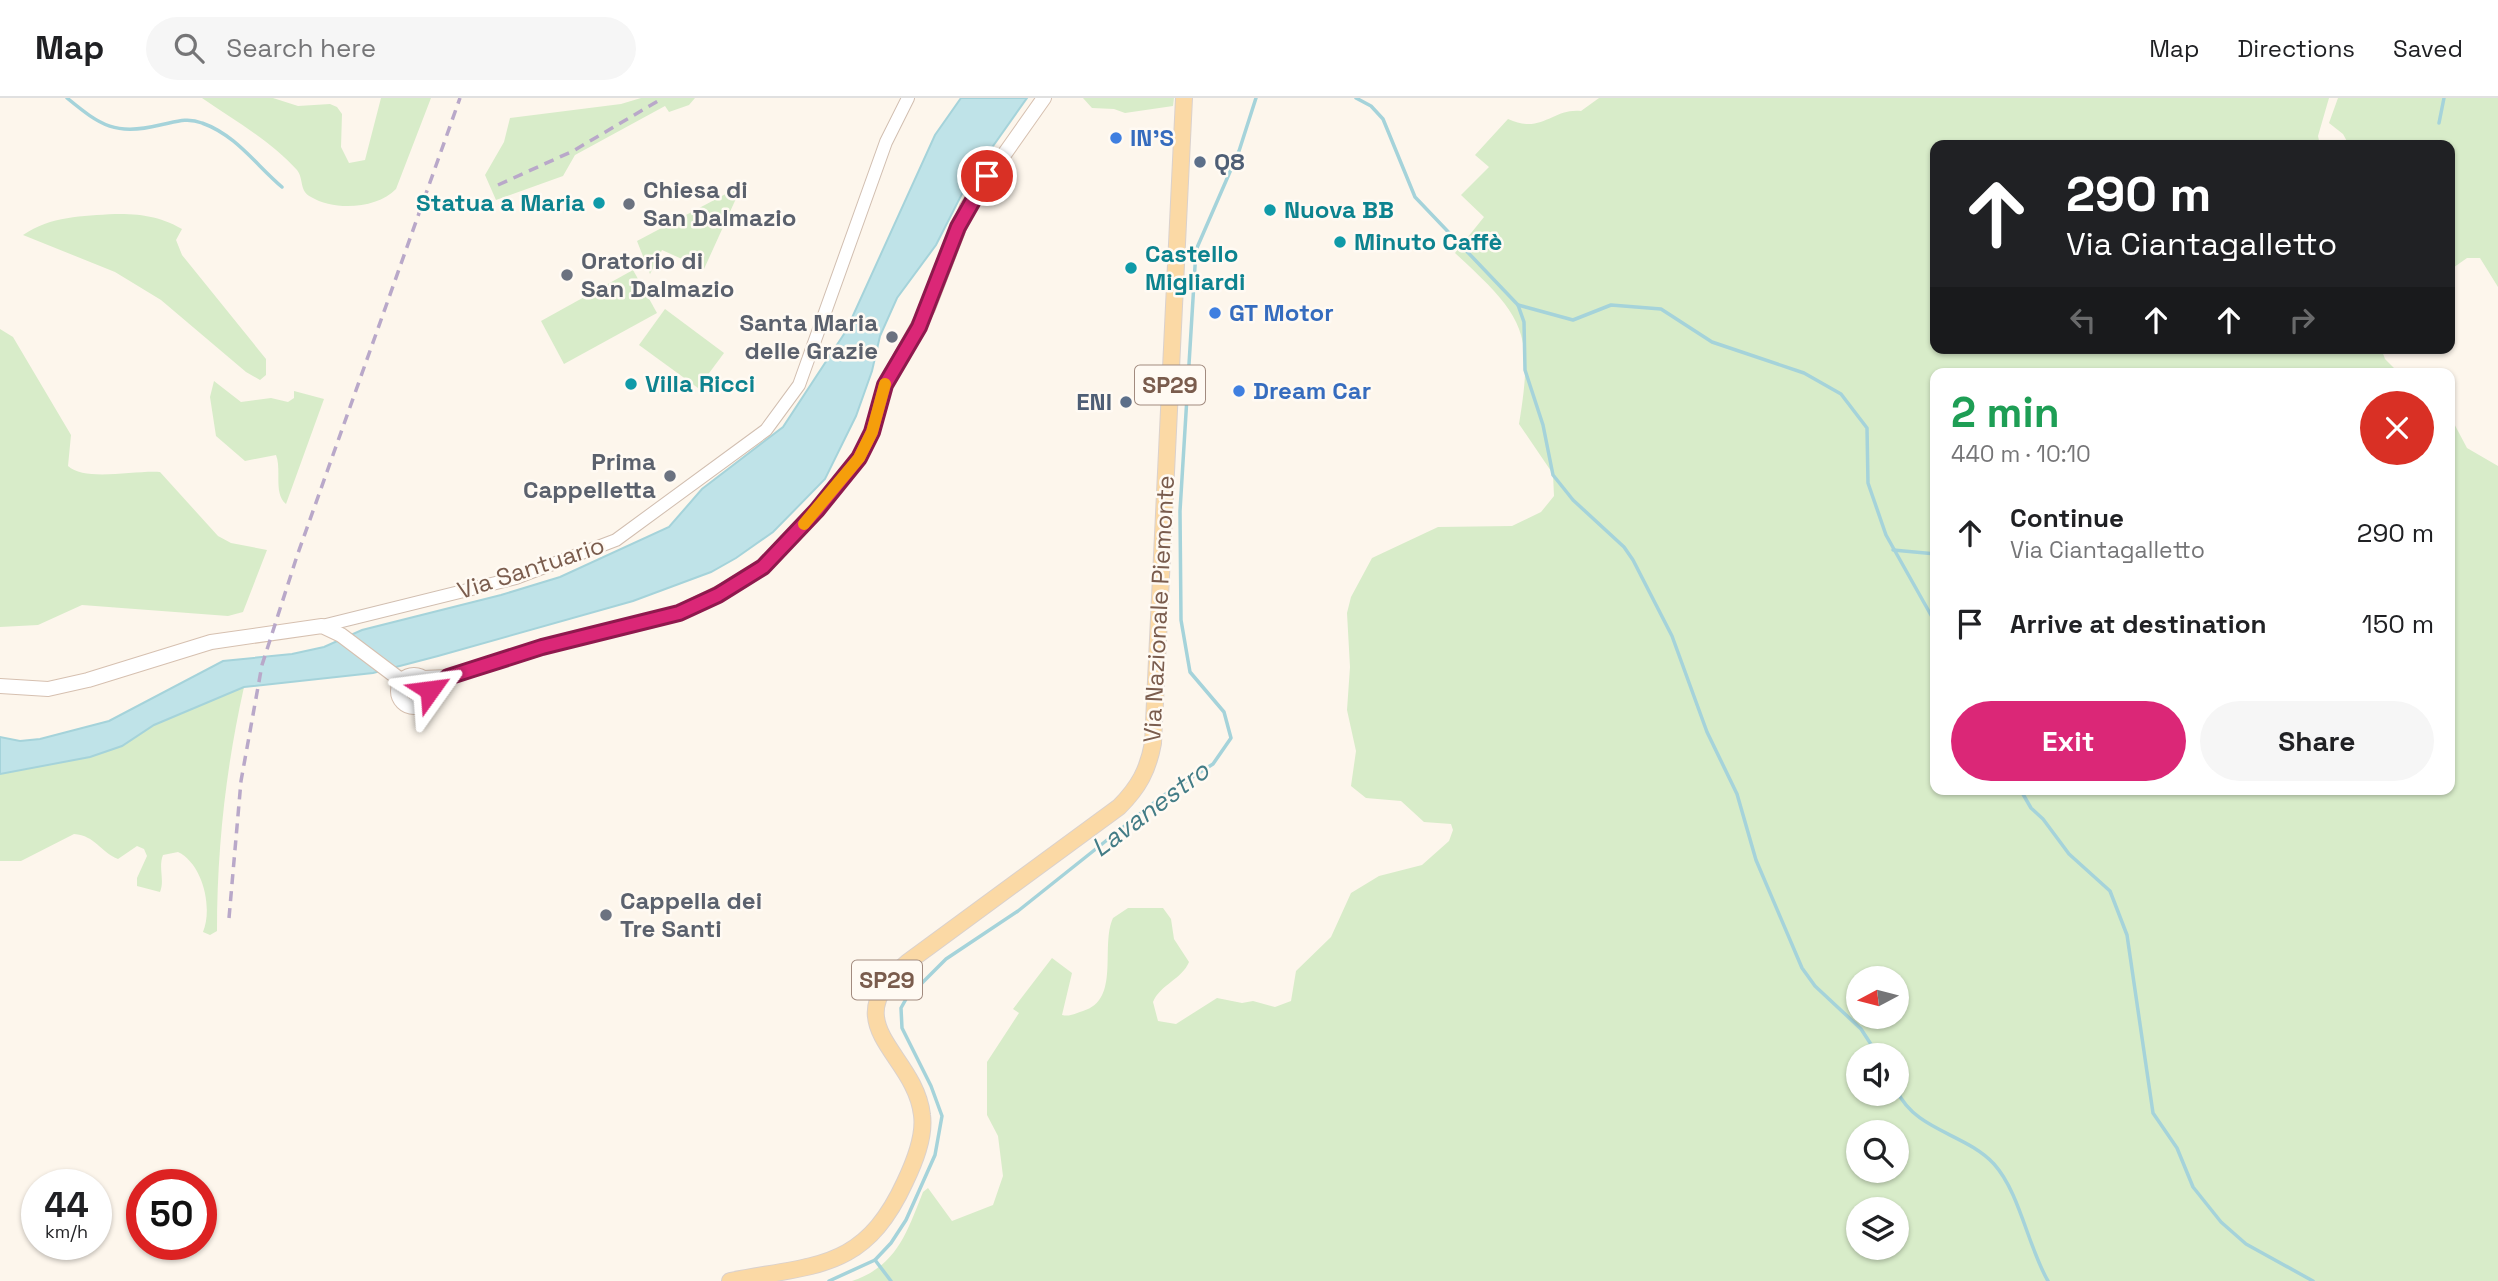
<!DOCTYPE html>
<html lang="en">
<head>
<meta charset="utf-8">
<style>
  :root { --surface:#fff; --page:#f6f6f6; --text:#202124; --muted:#757577; --line:#e0e0e0; --accent:#db2777 }
  body { margin:0; font-family:"Space Grotesk",sans-serif; background:var(--page); color:var(--text); height:100vh; display:flex; flex-direction:column; font-size:26px; white-space:nowrap }
  * { box-sizing:border-box; margin:0 }
  p { font-size:23px; color:var(--muted) }
  .icon { flex:none; width:38px; height:38px; fill:none; stroke:currentColor; stroke-width:2; stroke-linecap:round; stroke-linejoin:round }
  .map { position:relative; flex:1; overflow:hidden }
  .side { position:absolute; left:1930px; top:270px; width:525px; height:427px; display:flex; flex-direction:column; background:var(--surface); border-radius:14px; box-shadow:0 2px 5px #0004 }
  .side>* { flex:none }
  .hud { position:absolute; left:1930px; top:42px; width:525px; height:214px; border-radius:14px; box-shadow:0 2px 5px #0004; background:#202124; color:#fff; overflow:hidden }
  .needle { width:46px; rotate:263deg }
  .tools { position:absolute; left:1846px; top:868px; display:grid; gap:14px }
  .tools a { display:grid; place-items:center; width:63px; height:63px; border-radius:50%; background:var(--surface); box-shadow:0 2px 5px #0004; font-size:35px }
  .speed { position:absolute; left:21px; top:1071px; display:flex; gap:14px; font-size:35px; font-weight:700; text-align:center }
  .speed>* { display:grid; place-content:center; width:91px; height:91px; border-radius:50%; background:var(--surface); box-shadow:0 2px 5px #0004; line-height:1 }
  .speed small { font-size:18px; font-weight:400 }
  .speed .limit { border:10px solid #d22; background:#fff; color:#111 }
  .pin { position:absolute; display:grid; place-items:center; width:60px; height:60px; color:#fff; margin:-30px; border:4px solid #fff; border-radius:50%; box-shadow:0 2px 7px #0007 }
  .me { position:absolute; width:77px; margin:-38px; rotate:59deg; stroke-linejoin:round; filter:drop-shadow(0 0 5px #0008) }
  .turn { display:flex; align-items:center; gap:24px; height:147px; padding:0 21px; font-size:32px }
  .turn .icon { width:91px; height:91px; stroke-width:2.5 }
  .turn b { display:block; font-size:49px; line-height:60px }
  .lanes { display:flex; align-items:center; height:66px; padding:0 21px; background:#0003; justify-content:center; gap:35px; direction:ltr }
  .lanes .off { opacity:.35 }
  .round { display:grid; place-items:center; flex:none; width:74px; height:74px; border-radius:37px; background:var(--page) }
  .overview { display:flex; align-items:center; justify-content:space-between; height:119px; padding:0 21px }
  h1 { font-size:42px; font-weight:800; line-height:52px; color:#1e9e55 }
  .primary-button { display:flex; gap:14px; margin-top:auto; padding:14px 21px }
  .primary-button a { flex:1; height:80px; border-radius:42px; background:var(--accent); color:#fff; font-size:28px; font-weight:800; line-height:80px; text-align:center }
  .primary-button a+a { background:var(--page); color:var(--text) }
  ul { padding:0; list-style:none }
  li { display:flex; align-items:center; gap:21px; height:91px; padding:0 21px }
  li div { flex:1 }
  li b { display:block; font-size:26px }
  li em { font-style:normal }
  header { display:flex; align-items:center; gap:42px; box-sizing:border-box; height:98px; padding:0 35px; background:var(--surface); border-bottom:2px solid var(--line) }
  header strong { font-size:33px }
  nav { display:flex; gap:38px; margin-inline-start:auto; font-size:24px }
  .search { width:490px; height:63px; background:var(--page); display:flex; align-items:center; gap:18px; box-sizing:border-box; padding:0 24px; border-radius:38px; color:var(--muted); font-size:26px }
  .map>svg:first-child { display:block }
</style>
</head>
<body>
<header>
<strong>Map</strong>
<div class="search"><svg class="icon" aria-label="search" viewBox="0 0 24 24"><circle cx="10" cy="10" r="6"/><path d="M15 15l6 6"/></svg>Search here</div>
<nav><a>Map</a><a>Directions</a><a>Saved</a></nav>
</header>
<div class="map">
<svg width="2498" height="1183" viewBox="0 0 2498 1183">
  <rect width="100%" height="100%" fill="#fdf6ec"/>
  <g fill="#d8ecc9" fill-rule="evenodd">
    <path d="M202,0H273L298,8L330,6L337,9L342,16L341,49L349,65L365,62L381,0H431L396,91C377,111 334,113 311,99C299,93 304,81 297,72C271,43 234,22 202,0Z"/>
    <polygon points="641,0 695,0 689,7 669,14 665,8 575,57 563,78 496,102 485,77 504,44 510,20 621,6"/>
    <polygon points="1083,0 1174,0 1173,8 1125,15 1114,11 1092,10"/>
    <path d="M1599,0H2329L2318,38L2320,47H1936V250H2381L2385,261L2399,275H1936V691H2450V318L2467,350L2498,368V1183H852C897,1168 907,1134 923,1094L928,1090L952,1123L993,1107L1003,1078L998,1038L987,1017V964L1019,915L1013,911L1052,860L1072,875L1062,917C1071,919 1075,915 1083,913C1121,902 1100,848 1113,820L1128,810H1163L1171,821L1174,841L1189,864C1182,881 1160,887 1153,904L1158,923L1176,926L1217,900L1242,905L1253,903L1275,909L1291,903L1296,873L1331,839L1351,795L1379,778L1422,767L1449,743L1453,732L1451,726L1424,724L1401,703L1366,700L1351,688L1356,653L1347,612L1350,569L1347,515L1351,499L1372,460L1438,429L1512,428L1541,414L1554,398L1553,376L1519,326C1535,232 1522,217 1455,155L1484,119L1461,97L1489,69L1475,57L1508,21C1542,37 1552,10 1581,13ZM1858,880H1897V919H1858ZM1897,957V996H1858V957ZM1897,1034V1073H1858V1034ZM1858,1111H1897V1150H1858Z"/>
    <polygon points="2338,0 2498,0 2498,189 2480,160 2467,160 2450,172 2450,47 2349,47 2343,36 2329,25"/>
    <polygon points="735,91 739,94 704,171 662,152 650,176 637,143"/>
    <path d="M115,116C141,116 159,118 182,131L176,142L182,157L266,261V277L260,282L246,274L161,202L115,174L23,137C51,118 82,118 115,116Z"/>
    <polygon points="633,172 657,215 564,266 541,223"/>
    <polygon points="665,211 724,255 698,290 639,247"/>
    <path d="M0,231L13,239L71,337L68,368C85,384 135,372 160,374L218,438L231,445L267,452L243,514L228,518L82,507L38,527L0,529Z"/>
    <path d="M214,283L241,304L271,300L288,304L294,300V293L324,301L286,406C273,395 282,372 276,357L245,363L216,338L210,299Z"/>
    <path d="M244,589C226,669 217,750 217,833L210,837L203,834C213,810 203,766 178,754L163,757C158,770 165,782 160,794L137,788V780L147,758L144,751L137,748L118,761C99,753 96,738 74,736L21,763H0V676L90,659L122,648L154,627Z"/>
  </g>
  <polygon fill="#bfe3e8" stroke="#a5d3da" stroke-width="2" points="961,0 1027,0 969,82 936,147 897,200 880,238 872,273 856,318 825,381 773,434 736,460 711,474 633,503 438,558 373,575 244,589 154,627 122,648 90,659 0,676 0,639 20,643 40,641 109,623 223,563 292,556 324,549 362,532 501,497 560,479 669,429 702,391 783,329 846,233 935,37"/>
  <g fill="none" stroke-linecap="round" stroke-linejoin="round">
    <g stroke="#a5d3da" stroke-width="3.5">
      <path d="M67,0C101,28 116,38 160,27C175,24 187,19 202,25C236,37 256,67 282,89"/>
      <polyline points="1356,0 1371,8 1383,21 1415,99 1518,207 1524,224 1525,272 1543,327 1553,377 1573,402 1624,449 1633,462 1672,538 1707,634 1737,696 1756,762 1802,870 1815,888 1861,931 1878,957"/>
      <polyline points="2439,25 2444,0"/>
      <polyline points="1518,207 1573,222 1611,207 1661,211 1712,244 1804,275 1841,296 1867,330 1868,385 1886,437 1936,526"/>
      <polyline points="1893,452 1936,456"/>
      <polyline points="2020,691 2031,710 2043,721 2069,756 2110,793 2127,837 2153,1015 2177,1050 2193,1089 2221,1124 2246,1146 2313,1183"/>
      <path d="M1897,993C1916,1033 1965,1035 1994,1066C2020,1095 2028,1149 2048,1183"/>
      <polyline points="875,1162 891,1183"/>
      <polyline points="829,1183 875,1162 891,1145 906,1122 935,1057 942,1018 931,988 902,930 901,910 906,901 946,861 1018,813 1161,699 1213,666 1231,640 1224,614 1190,574 1181,522 1180,413 1196,152 1239,53 1256,0"/>
    </g>
    <g stroke="#d1beb0" stroke-width="14">
      <polyline id="tertiary" points="322,528 516,480 616,442 766,332 799,287 886,44 908,0"/>
    </g>
    <g stroke="#d6c0b0" stroke-width="16">
      <g id="secondary">
        <circle cx="414" cy="593" r="16"/>
        <polyline points="423,580 448,579 543,549 679,515 733,488 763,469 817,412 859,360 872,335 885,287 928,210 967,109 1044,0"/>
        <polyline points="0,588 48,591 88,582 211,544 322,528 341,537 402,583"/>
      </g>
    </g>
    <g stroke="#dad1cd" stroke-width="18">
      <path id="primary" d="M730,1183C816,1166 864,1173 905,1084C914,1065 925,1039 922,1017C915,954 831,927 908,864L1119,709C1139,689 1148,672 1153,645L1184,0"/>
    </g>
    <use href="#tertiary" stroke="#fff" stroke-width="12"/>
    <use href="#secondary" stroke="#fff" stroke-width="14"/>
    <use href="#primary" stroke="#fbd9a5" stroke-width="16"/>
    <g stroke="#b9a8c9" stroke-width="3.5" stroke-dasharray="10 7" stroke-linecap="butt">
      <polyline points="498,87 573,53 663,0"/>
      <polyline points="229,820 241,683 262,567 297,458 460,0"/>
    </g>
  </g>
  <g fill="none" stroke-linecap="round" stroke-linejoin="round">
    <g stroke="#8e194d" stroke-width="18">
      <polyline id="route" points="430,592 430,596 448,579 473,571 542,549 679,515 718,497 763,469 817,412 859,360 872,334 885,287 919,229 958,129 987,78"/>
    </g>
    <use href="#route" stroke="#db2777" stroke-width="12"/>
    <polyline stroke="#f59e0b" stroke-width="12" points="804,426 859,360 872,334 885,286"/>
  </g>
  <g fill="#3f7fe0" stroke="#fffaf3" stroke-width="2.5">
    <circle cx="1116" cy="40" r="7"/>
    <circle cx="1215" cy="215" r="7"/>
    <circle cx="1239" cy="293" r="7"/>
  </g>
  <g fill="#5c6f8a" stroke="#fffaf3" stroke-width="2.5">
    <circle cx="1200" cy="64" r="7"/>
    <circle cx="1126" cy="304" r="7"/>
  </g>
  <g fill="#0f9aa8" stroke="#fffaf3" stroke-width="2.5">
    <circle cx="599" cy="105" r="7"/>
    <circle cx="1270" cy="112" r="7"/>
    <circle cx="1340" cy="144" r="7"/>
    <circle cx="1131" cy="170" r="7"/>
    <circle cx="631" cy="286" r="7"/>
  </g>
  <g fill="#6b7280" stroke="#fffaf3" stroke-width="2.5">
    <circle cx="629" cy="106" r="7"/>
    <circle cx="567" cy="177" r="7"/>
    <circle cx="892" cy="239" r="7"/>
    <circle cx="670" cy="378" r="7"/>
    <circle cx="606" cy="817" r="7"/>
  </g>
  <g text-anchor="middle" stroke-width="5" stroke-linejoin="round" paint-order="stroke">
    <g fill="#fffaf3" stroke="#a28b7f" stroke-width="2">
      <rect x="1135" y="267.5" width="70" height="39" rx="5"/>
      <rect x="852" y="862.5" width="70" height="39" rx="5"/>
    </g>
    <g font-size="23" font-weight="bold" fill="#7a5c4d">
      <text x="1170" y="295">SP29</text>
      <text x="887" y="890">SP29</text>
    </g>
    <g font-size="24" font-weight="bold" fill="#366cbe" stroke="#fffaf3" text-anchor="start">
      <text x="1130" y="48">IN'S</text>
      <text x="1229" y="223">GT Motor</text>
      <text x="1253" y="301">Dream Car</text>
    </g>
    <g font-size="24" font-weight="bold" fill="#4e5e75" stroke="#fffaf3" text-anchor="start">
      <text x="1214" y="72">Q8</text>
      <text x="1112" y="312" text-anchor="end">ENI</text>
    </g>
    <g font-size="24" font-weight="bold" fill="#5b616d" stroke="#fffaf3" text-anchor="start">
      <text x="643" y="100">Chiesa di<tspan x="643" dy="28">San Dalmazio</tspan></text>
      <text x="581" y="171">Oratorio di<tspan x="581" dy="28">San Dalmazio</tspan></text>
      <text x="878" y="233" text-anchor="end">Santa Maria<tspan x="878" dy="28">delle Grazie</tspan></text>
      <text x="656" y="372" text-anchor="end">Prima<tspan x="656" dy="28">Cappelletta</tspan></text>
      <text x="620" y="811">Cappella dei<tspan x="620" dy="28">Tre Santi</tspan></text>
    </g>
    <g font-size="24" font-weight="bold" fill="#0d838f" stroke="#fffaf3" text-anchor="start">
      <text x="585" y="113" text-anchor="end">Statua a Maria</text>
      <text x="1284" y="120">Nuova BB</text>
      <text x="1354" y="152">Minuto Caffè</text>
      <text x="1145" y="164">Castello<tspan x="1145" dy="28">Migliardi</tspan></text>
      <text x="645" y="294">Villa Ricci</text>
    </g>
    <g font-size="24" fill="#7a5c4d" stroke="#fffaf3">
      <text transform="translate(531 470) rotate(-18)" y="8">Via Santuario</text>
      <text transform="translate(1159 511) rotate(-87)" y="8">Via Nazionale Piemonte</text>
    </g>
    <g font-size="26" font-style="italic" fill="#437c86" stroke="#fffaf3">
      <text transform="translate(1150 711) rotate(-37)" y="9">Lavanestro</text>
    </g>
  </g>
</svg>
<div class="tools">
<a><svg class="needle" viewBox="-14 -14 28 28"><path d="M0-13l5 13h-10z" fill="#e53935"/><path d="M0 13l5-13h-10z" fill="#757577"/></svg></a>
<a><svg class="icon" aria-label="sound" viewBox="0 0 24 24"><path d="M4 9h4l5-4v14l-5-4H4zM17 9q2 3 0 6"/></svg></a>
<a><svg class="icon" aria-label="search" viewBox="0 0 24 24"><circle cx="10" cy="10" r="6"/><path d="M15 15l6 6"/></svg></a>
<a><svg class="icon" aria-label="layers" viewBox="0 0 24 24"><path d="M12 4l9 5-9 5-9-5zM3 14l9 5 9-5"/></svg></a>
</div>
<div class="speed"><div>44<small>km/h</small></div><div class="limit">50</div></div>
<div class="pin" style="left:987px;top:78px;background:#d93025"><svg class="icon" aria-label="arrive" viewBox="0 0 24 24"><path d="M6 21V4h12l-3 4 3 4H6"/></svg></div>
<svg class="me" style="left:430px;top:592px" viewBox="-20 -20 40 40"><path d="M0-17L14 15 0 8-14 15z" fill="#db2777" stroke="#fff" stroke-width="4"/></svg>
<div class="hud">
<div class="turn"><svg class="icon" aria-label="ahead" viewBox="0 0 24 24"><path d="M12 20V5M6 11l6-6 6 6"/></svg><div><b>290 m</b>Via Ciantagalletto</div></div>
<div class="lanes"><svg class="icon off" aria-label="left" viewBox="0 0 24 24"><path d="M17 20v-9H6M10 6l-5 5 5 5"/></svg><svg class="icon" aria-label="ahead" viewBox="0 0 24 24"><path d="M12 20V5M6 11l6-6 6 6"/></svg><svg class="icon" aria-label="ahead" viewBox="0 0 24 24"><path d="M12 20V5M6 11l6-6 6 6"/></svg><svg class="icon off" aria-label="right" viewBox="0 0 24 24"><path d="M7 20v-9h11M14 6l5 5-5 5"/></svg></div>
</div>
<section class="side">
<div class="overview"><div><h1>2 min</h1><p>440 m · 10:10</p></div><a class="round" style="background:#d93025;color:#fff"><svg class="icon" aria-label="close" viewBox="0 0 24 24"><path d="M6 6l12 12M18 6L6 18"/></svg></a></div>
<ul>
<li><svg class="icon" aria-label="ahead" viewBox="0 0 24 24"><path d="M12 20V5M6 11l6-6 6 6"/></svg><div><b>Continue</b><p>Via Ciantagalletto</p></div><em>290 m</em></li>
<li><svg class="icon" aria-label="arrive" viewBox="0 0 24 24"><path d="M6 21V4h12l-3 4 3 4H6"/></svg><div><b>Arrive at destination</b></div><em>150 m</em></li>
</ul>
<div class="primary-button"><a>Exit</a><a>Share</a></div>
</section>
</div>
</body>
</html>
